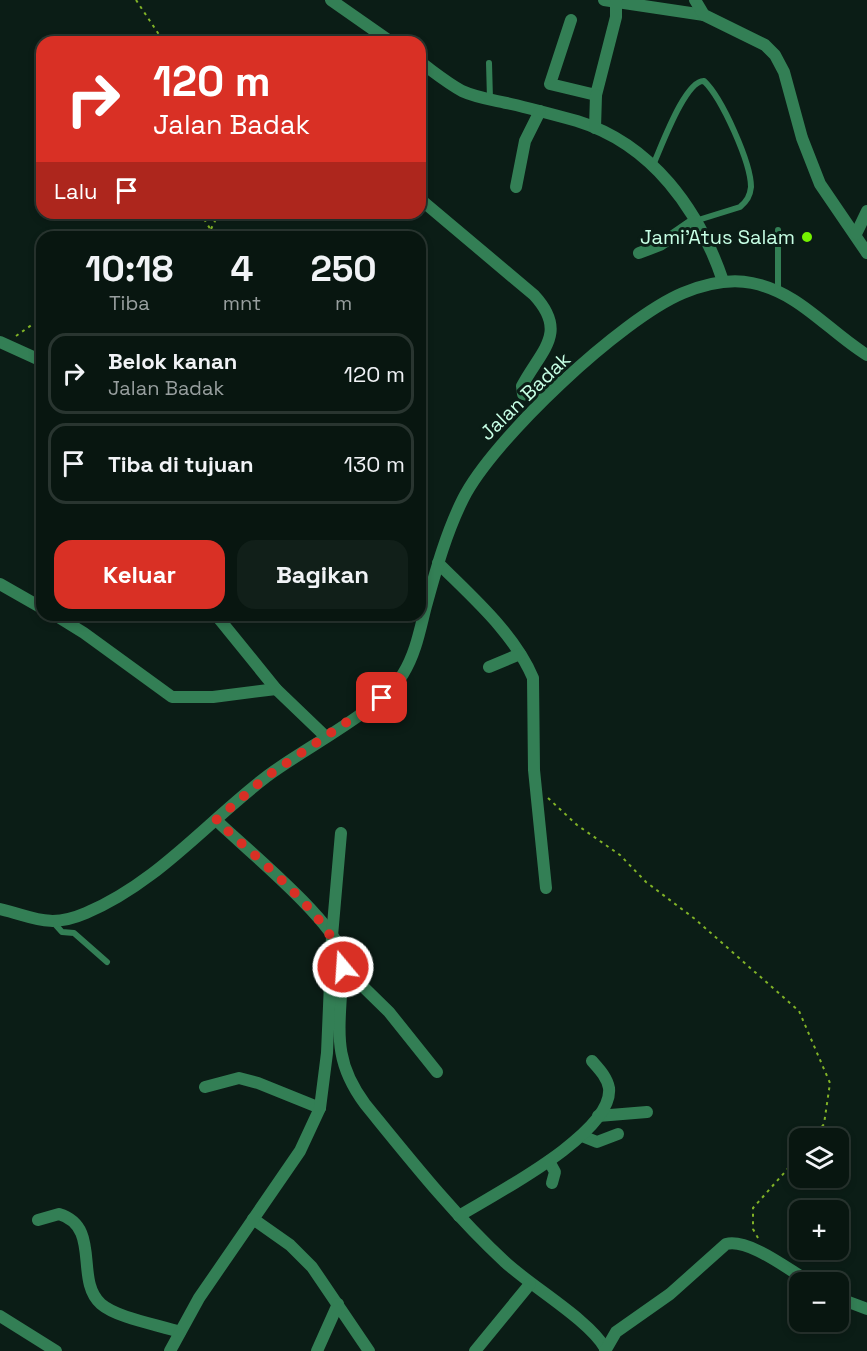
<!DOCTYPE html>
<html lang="id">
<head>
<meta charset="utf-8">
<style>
  :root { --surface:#081610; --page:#111f19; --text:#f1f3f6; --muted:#989f9f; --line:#293530; --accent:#d93025 }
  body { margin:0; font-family:"Space Grotesk",sans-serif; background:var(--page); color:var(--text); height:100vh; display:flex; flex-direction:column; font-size:22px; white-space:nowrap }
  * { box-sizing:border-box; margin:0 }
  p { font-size:20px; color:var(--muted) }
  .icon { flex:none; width:33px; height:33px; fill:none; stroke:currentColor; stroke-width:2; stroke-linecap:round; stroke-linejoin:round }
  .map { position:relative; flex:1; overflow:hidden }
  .panel { position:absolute; left:36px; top:231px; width:390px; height:390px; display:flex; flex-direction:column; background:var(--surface); border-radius:18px; box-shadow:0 3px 9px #0003,0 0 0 2px var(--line) }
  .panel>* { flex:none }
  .guide { position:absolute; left:36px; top:36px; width:390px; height:183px; border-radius:18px; box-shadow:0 3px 9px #0003,0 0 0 2px var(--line); background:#d93025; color:#fff; overflow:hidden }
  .tools { position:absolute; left:789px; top:1128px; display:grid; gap:12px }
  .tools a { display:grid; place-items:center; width:60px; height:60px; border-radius:12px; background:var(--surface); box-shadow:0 3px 9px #0003,0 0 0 2px var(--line); font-size:30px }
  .pin { position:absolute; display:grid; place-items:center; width:51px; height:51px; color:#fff; margin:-26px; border-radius:12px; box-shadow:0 3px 9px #0006 }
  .me { position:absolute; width:66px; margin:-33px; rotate:342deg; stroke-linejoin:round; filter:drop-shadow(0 0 4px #0008) }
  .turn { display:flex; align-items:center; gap:21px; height:126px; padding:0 18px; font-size:27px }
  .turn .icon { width:78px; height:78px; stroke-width:2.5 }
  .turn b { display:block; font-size:42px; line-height:51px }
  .then { display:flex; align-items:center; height:57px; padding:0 18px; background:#0003; gap:12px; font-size:22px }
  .eta { display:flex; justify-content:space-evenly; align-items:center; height:102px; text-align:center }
  .eta b { font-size:36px; font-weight:700; line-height:42px }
  .cta { display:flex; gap:12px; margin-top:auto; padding:12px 18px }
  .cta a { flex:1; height:69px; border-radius:18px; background:var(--accent); color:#fff; font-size:24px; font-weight:700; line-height:69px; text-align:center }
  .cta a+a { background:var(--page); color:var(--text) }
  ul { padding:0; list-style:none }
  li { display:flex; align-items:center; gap:18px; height:81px; margin:0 12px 9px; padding:0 6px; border:3px solid var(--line); border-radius:18px }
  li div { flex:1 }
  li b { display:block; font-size:22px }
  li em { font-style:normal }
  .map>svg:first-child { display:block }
</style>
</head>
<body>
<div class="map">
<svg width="867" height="1351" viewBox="0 0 867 1351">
  <rect width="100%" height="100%" fill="#0b1d16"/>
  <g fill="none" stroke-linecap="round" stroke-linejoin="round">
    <g stroke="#81b327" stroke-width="2" stroke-dasharray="3 4.5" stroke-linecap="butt">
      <polyline points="136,0 160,36 160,42"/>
      <polyline points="200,213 211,230 211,237"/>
      <polyline points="211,229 219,213"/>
      <polyline points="16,336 33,324 42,322"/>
      <polyline points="548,798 577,825 620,855 646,882 695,919 799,1011 830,1083 824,1124 813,1138"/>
      <polyline points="758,1238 753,1229 753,1208 800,1155"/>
    </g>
    <g stroke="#337f55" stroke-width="6">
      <polyline points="489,63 490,99"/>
      <path d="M653,165C661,148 685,80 704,81C722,98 751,163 751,187C750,196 747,201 740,207L695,221"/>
      <polyline points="778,230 778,290"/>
      <polyline points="53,922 62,932 74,933 107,962"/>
    </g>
    <g stroke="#337f55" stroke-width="12">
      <polyline points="331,0 391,42"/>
      <polyline points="604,0 704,15"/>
      <polyline points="695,0 704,15 765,45 775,55 784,72 802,138 820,184 867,253"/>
      <polyline points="571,20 550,84 596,95 616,17 616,3"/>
      <path d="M420,62C434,72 447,83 462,91C477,98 494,100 511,104C533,109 555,115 577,121C652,144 699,210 723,281"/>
      <polyline points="595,128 596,95"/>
      <polyline points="516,187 525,141 540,111"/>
      <path d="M420,199L534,295C569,333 541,350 522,386L523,394L531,396L562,382"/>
      <polyline points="856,234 867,211"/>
      <polyline points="639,253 660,245 695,221"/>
      <polyline points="0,342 42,361"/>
      <path d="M438,563C472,597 514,633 533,678L534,770L546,888"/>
      <polyline points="0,584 42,608"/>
      <polyline points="55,615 84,633 172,697 213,697 276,689"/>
      <polyline points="216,615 276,689 325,736"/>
      <polyline points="489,667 520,654"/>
      <path d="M216,820C244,847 333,920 342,954C345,967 342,982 341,995C338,1041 337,1066 365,1104C409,1158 453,1214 505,1262C532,1287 589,1320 605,1348"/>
      <polyline points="343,967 389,1012 437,1072"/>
      <polyline points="205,1087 239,1078 258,1083 320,1108"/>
      <polyline points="598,1116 647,1112"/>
      <polyline points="582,1136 597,1142 618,1134"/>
      <polyline points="549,1161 555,1172 552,1183"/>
      <path d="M459,1216C493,1195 614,1133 609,1088C607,1077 599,1069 592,1061"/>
      <polyline points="253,1219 290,1245 312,1267 369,1351"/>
      <path d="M38,1220L59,1214C102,1227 74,1280 101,1304C117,1318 159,1325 180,1332"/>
      <polyline points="838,1298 867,1309"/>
      <polyline points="0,1316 56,1351"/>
      <polyline points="170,1351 199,1298 300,1151 320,1108 327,1053 332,936 341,833"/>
      <polyline points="317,1351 338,1304"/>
      <polyline points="475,1351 530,1284"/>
      <path d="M605,1351L616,1332L670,1294L726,1244C749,1238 790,1271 810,1282"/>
    </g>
    <path stroke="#337f55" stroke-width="12" d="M0,909C34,917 49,929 86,913C157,883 206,823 266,777C304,748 380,711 403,674C416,653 420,629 426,606C436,570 446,533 463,499C493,439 621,319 683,293C705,284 728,278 752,283C799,292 828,331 867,355"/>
  </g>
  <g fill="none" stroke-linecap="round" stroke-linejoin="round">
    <path stroke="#d93025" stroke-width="10" stroke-dasharray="0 18" d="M343,967C339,922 250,853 216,820L266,777L382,698"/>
  </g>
  <circle fill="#75f200" stroke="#0b1d16" stroke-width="2" cx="807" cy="237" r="6"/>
  <g text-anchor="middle" stroke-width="6" stroke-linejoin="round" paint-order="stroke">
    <g font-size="20" fill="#c7ffe5" stroke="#0b1d16" text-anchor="end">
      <text x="795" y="244">Jami'Atus Salam</text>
    </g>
    <g font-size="20" fill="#c7ffe5" stroke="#0b1d16">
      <text transform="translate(525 396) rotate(-44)" y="7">Jalan Badak</text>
    </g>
  </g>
</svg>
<div class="tools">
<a><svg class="icon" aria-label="layers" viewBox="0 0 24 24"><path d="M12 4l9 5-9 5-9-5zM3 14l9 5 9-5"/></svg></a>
<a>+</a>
<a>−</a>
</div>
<div class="pin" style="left:382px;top:698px;background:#d93025"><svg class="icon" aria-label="arrive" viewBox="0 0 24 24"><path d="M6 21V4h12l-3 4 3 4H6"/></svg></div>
<svg class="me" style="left:343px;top:967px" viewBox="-20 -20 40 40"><circle r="17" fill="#d93025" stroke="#fff" stroke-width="3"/><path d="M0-11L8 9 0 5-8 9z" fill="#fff"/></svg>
<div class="guide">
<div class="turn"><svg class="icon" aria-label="right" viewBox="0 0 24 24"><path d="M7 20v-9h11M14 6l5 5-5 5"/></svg><div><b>120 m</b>Jalan Badak</div></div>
<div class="then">Lalu<svg class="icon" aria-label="arrive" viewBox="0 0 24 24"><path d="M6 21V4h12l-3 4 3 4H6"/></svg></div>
</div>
<section class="panel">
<div class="eta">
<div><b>10:18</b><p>Tiba</p></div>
<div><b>4</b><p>mnt</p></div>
<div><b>250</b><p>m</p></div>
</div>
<ul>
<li><svg class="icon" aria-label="right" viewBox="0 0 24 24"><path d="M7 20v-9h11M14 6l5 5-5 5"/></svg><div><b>Belok kanan</b><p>Jalan Badak</p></div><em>120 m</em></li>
<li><svg class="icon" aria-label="arrive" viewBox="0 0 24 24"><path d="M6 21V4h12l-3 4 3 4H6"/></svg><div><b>Tiba di tujuan</b></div><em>130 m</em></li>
</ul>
<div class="cta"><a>Keluar</a><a>Bagikan</a></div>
</section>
</div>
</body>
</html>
